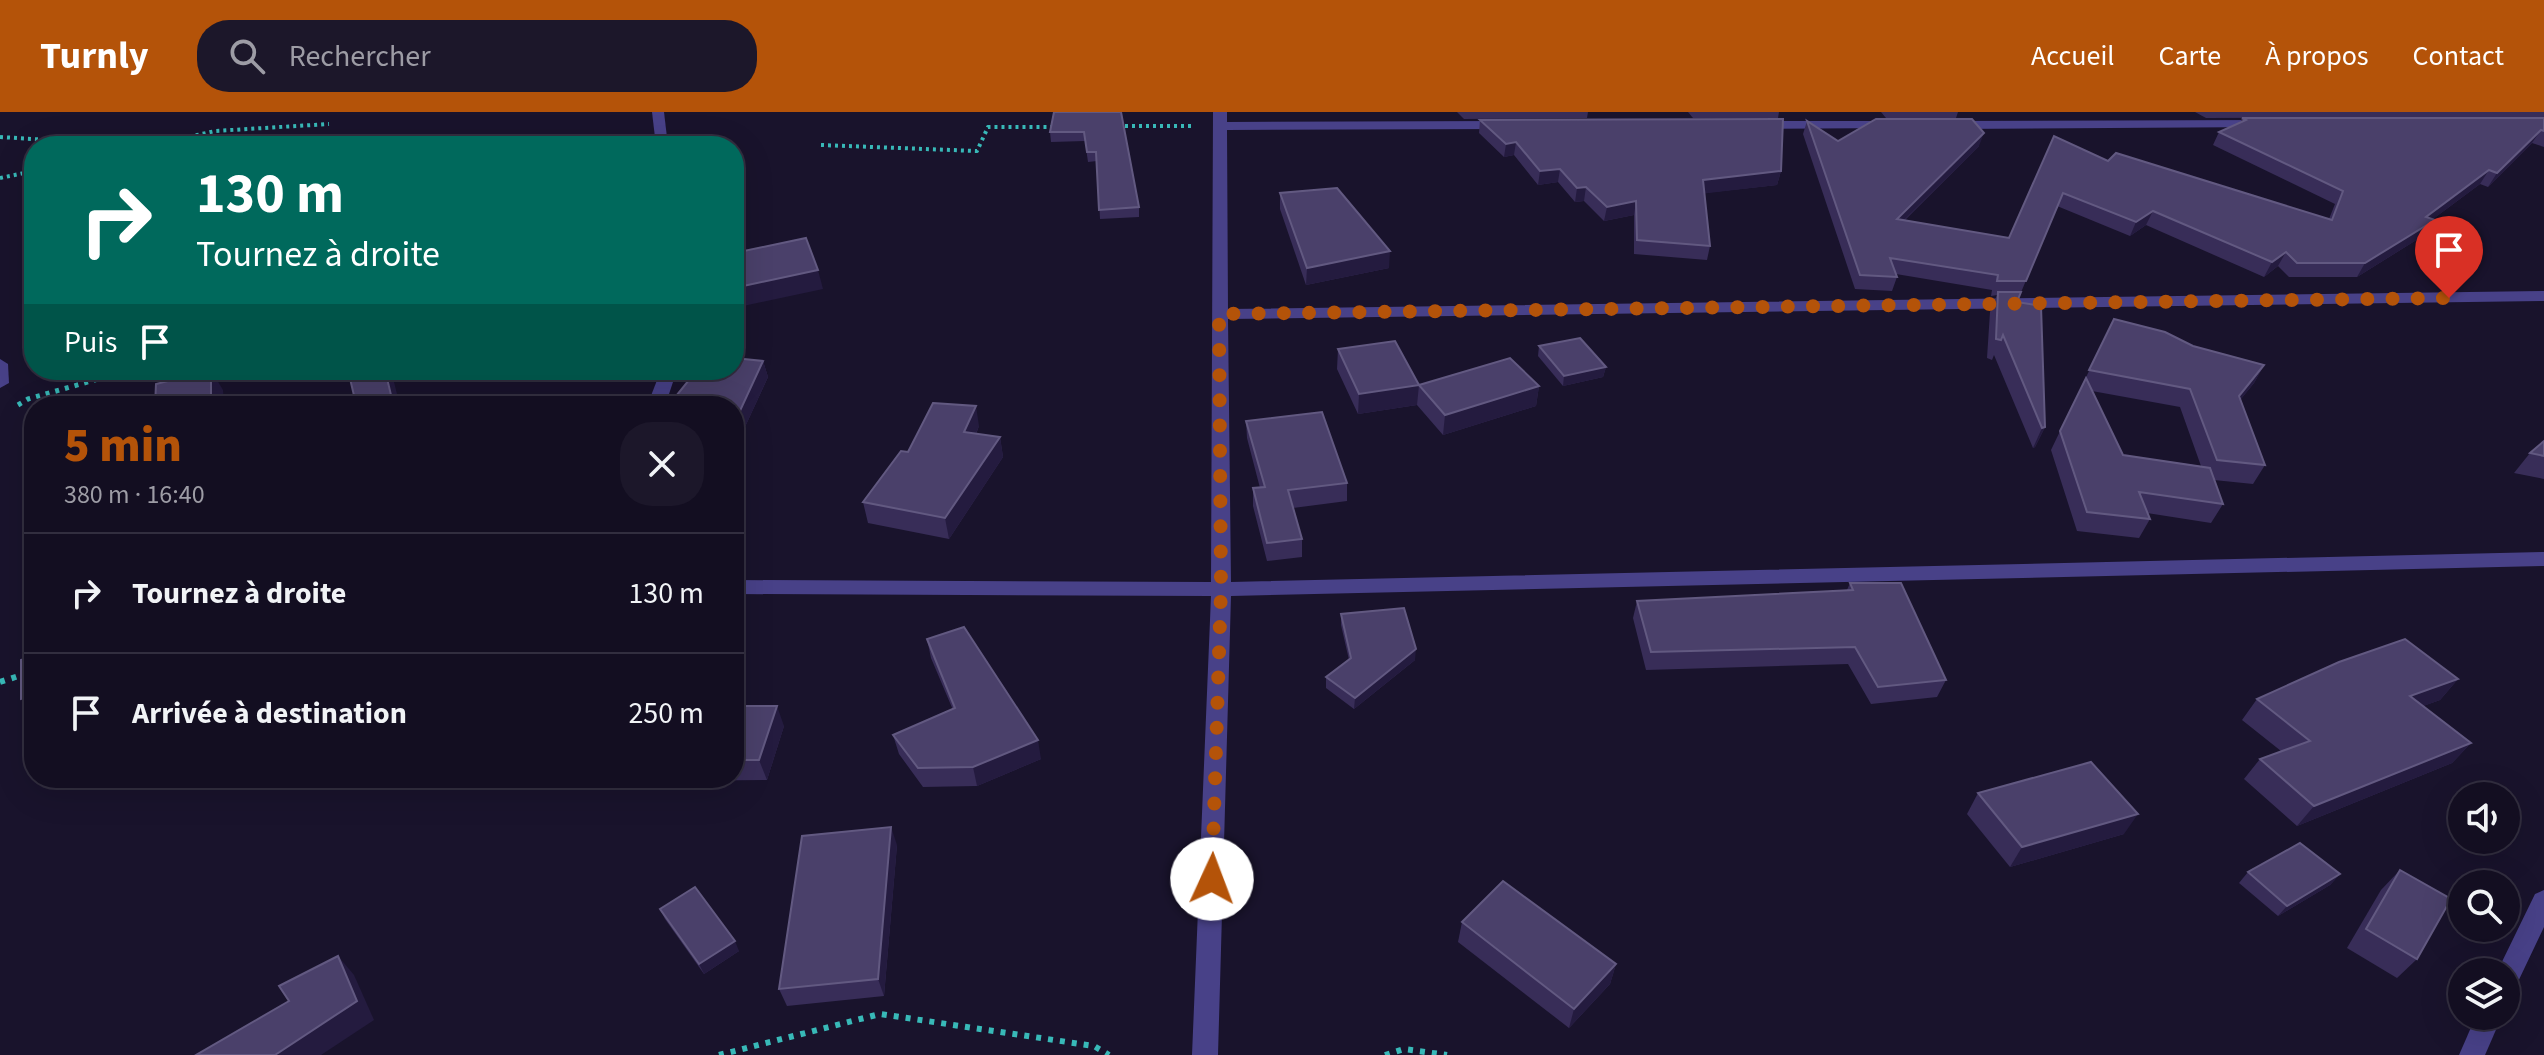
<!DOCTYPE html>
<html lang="fr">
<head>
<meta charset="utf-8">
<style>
  :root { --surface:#130e21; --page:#1c172a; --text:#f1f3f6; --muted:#9d9ca5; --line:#322e3f; --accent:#b45309 }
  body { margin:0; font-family:"Source Sans 3",sans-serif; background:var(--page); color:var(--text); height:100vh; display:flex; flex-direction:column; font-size:30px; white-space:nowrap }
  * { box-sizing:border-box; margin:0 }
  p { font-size:26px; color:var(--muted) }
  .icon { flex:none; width:44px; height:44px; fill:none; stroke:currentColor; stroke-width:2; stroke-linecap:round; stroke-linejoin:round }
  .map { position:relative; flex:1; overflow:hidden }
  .details { position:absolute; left:24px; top:284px; width:720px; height:392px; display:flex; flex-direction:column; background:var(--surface); border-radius:32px; box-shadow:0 8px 32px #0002,0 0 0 2px var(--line) }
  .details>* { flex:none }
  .hud { position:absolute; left:24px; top:24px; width:720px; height:244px; border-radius:32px; box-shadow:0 8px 32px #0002,0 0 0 2px var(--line); background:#00695c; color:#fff; overflow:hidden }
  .fabs { position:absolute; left:2448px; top:670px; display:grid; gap:16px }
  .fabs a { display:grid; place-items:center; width:72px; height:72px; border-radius:50%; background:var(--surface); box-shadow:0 8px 32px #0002,0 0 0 2px var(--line); font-size:40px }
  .pin { position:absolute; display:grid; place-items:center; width:68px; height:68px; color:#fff; margin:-82px -34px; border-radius:50% 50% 50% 0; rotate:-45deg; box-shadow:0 0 8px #0007 }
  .pin .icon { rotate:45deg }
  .me { position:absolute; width:88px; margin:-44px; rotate:2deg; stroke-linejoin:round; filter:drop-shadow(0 0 6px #0008) }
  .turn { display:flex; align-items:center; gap:28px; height:168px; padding:0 40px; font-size:36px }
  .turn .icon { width:104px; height:104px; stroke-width:2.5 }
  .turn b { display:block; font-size:56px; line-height:68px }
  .then { display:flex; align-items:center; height:76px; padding:0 40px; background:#0003; gap:16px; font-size:30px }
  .round { display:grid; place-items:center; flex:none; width:84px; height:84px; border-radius:32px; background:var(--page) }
  .head { display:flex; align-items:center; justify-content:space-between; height:136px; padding:0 40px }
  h1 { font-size:48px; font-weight:800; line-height:60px; color:var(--accent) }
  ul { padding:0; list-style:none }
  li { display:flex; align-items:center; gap:24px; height:120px; padding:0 40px; border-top:2px solid var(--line) }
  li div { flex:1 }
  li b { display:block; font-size:30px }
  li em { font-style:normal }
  header { display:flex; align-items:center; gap:48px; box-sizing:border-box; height:112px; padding:0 40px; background:var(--accent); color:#fff }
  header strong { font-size:38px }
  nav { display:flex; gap:44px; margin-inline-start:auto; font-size:28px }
  .search { width:560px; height:72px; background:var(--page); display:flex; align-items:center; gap:20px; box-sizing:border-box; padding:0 28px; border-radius:32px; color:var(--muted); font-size:30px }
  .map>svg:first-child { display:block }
</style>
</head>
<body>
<header>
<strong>Turnly</strong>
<div class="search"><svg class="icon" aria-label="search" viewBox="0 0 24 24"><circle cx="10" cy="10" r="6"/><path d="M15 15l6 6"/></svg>Rechercher</div>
<nav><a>Accueil</a><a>Carte</a><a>À propos</a><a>Contact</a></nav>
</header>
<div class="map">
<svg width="2544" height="943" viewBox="0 0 2544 943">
  <rect width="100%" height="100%" fill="#19132c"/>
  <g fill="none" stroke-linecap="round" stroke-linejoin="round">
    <g stroke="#38b9b8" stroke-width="4" stroke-dasharray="3 4" stroke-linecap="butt">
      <polyline points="1118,14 1192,14"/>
      <polyline points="0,25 148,34"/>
      <polyline points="821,33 977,39 988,15 1056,15"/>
      <polyline points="148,34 215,19 329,12"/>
      <polyline points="0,66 34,59"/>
    </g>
    <polyline stroke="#38b9b8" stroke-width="5" stroke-dasharray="4 6" stroke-linecap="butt" points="18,293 28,287 130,258"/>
    <g stroke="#38b9b8" stroke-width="6" stroke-dasharray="5 7" stroke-linecap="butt">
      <polyline points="0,570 34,559"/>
      <polyline points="719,943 880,902 1094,934 1109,943"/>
      <polyline points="1385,943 1404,937 1447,943"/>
    </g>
    <polygon fill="#484188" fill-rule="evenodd" points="652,0 664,0 668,34 656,34"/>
    <g fill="#484188" fill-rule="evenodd">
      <polygon points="1213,0 1227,0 1227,10 1504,9 1511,13 1504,17 1227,18 1228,197 2544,179 2544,189 1228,207 1231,470 2544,440 2544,454 1231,484 1218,943 1192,943 1211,484 734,482 734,468 1211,470"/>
      <polygon points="2264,8 2269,9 2269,15 1952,17 1945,13 1952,9"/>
      <polygon points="1892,9 1899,13 1897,16 1756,17 1749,13 1756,9"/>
      <polygon points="0,247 8,252 9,271 0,276"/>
      <polygon points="661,258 677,258 665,294 647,294"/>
      <polygon points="2544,778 2544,815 2515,876 2506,880 2506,860 2497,860 2535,782"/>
      <polygon points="2476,904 2502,904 2485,943 2459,943"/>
    </g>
  </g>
  <g fill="#382d58" fill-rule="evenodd">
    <polygon points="1121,0 1139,95 1139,105 1100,107 1097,49 1088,50 1085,29 1051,30 1050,20"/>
    <polygon points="1457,0 1588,0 1587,6 1464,7"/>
    <polygon points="1688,0 1779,0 1778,6 1693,6"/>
    <polygon points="1881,0 1958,0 1956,6 1886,6"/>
    <polygon points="2195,0 2544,0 2544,5 2206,6"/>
    <polygon points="2242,6 2544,6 2544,35 2532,31 2488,75 2480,72 2433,107 2435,108 2426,122 2357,165 2289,165 2278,154 2264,165 2146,113 2130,124 2057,94 2017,190 2045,315 2035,335 2033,336 1994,243 1992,248 1987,246 1990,200 1997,183 1991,184 1992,178 1896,162 1897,165 1892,179 1855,177 1803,22 1807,9 1838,29 1979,34 1905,108 2009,126 2054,24 2108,49 2329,107 2335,92 2213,33 2219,20 2240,11"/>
    <polygon points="1480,8 1781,59 1777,73 1704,81 1710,134 1707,148 1634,142 1634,103 1604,109 1584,89 1575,90 1558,70 1538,73 1514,43 1504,45 1479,21"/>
    <polygon points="1280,81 1389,156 1306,173 1280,97"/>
    <path d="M2114,207L2193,234L2264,253L2254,271L2240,288L2265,353L2253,372L2214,368L2223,392L2211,411L2147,401L2150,407L2139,426L2077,419L2051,338ZM2092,279L2180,295L2201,354L2123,343Z"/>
    <polygon points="1539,234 1606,255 1603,265 1563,274 1538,244"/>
    <polygon points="1338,237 1419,273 1539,274 1536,294 1443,323 1417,293 1358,302 1337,257"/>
    <polygon points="763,249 768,265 744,317 734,317 734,294"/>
    <polygon points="1246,309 1347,371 1347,389 1293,396 1302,427 1302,445 1267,449 1253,394 1253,376 1260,376 1247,326"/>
    <polygon points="979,314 976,322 1000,325 1003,345 949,427 868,411 863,390 908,340"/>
    <polygon points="2544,329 2544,367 2514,361 2530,341"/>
    <polygon points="1850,471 1946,568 1937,585 1871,592 1848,552 1646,558 1633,506 1637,489 1847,478"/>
    <polygon points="1341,502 1415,548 1354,597 1326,576 1326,565 1349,548 1341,513"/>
    <polygon points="927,527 1041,647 977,674 923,675 899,642 893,623 953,598 931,546"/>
    <polygon points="2458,567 2440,588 2423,594 2471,631 2452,651 2297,714 2244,667 2260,647 2281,639 2242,608 2257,587"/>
    <polygon points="734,594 784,614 767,668 661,669 660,666 734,666"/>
    <polygon points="1978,681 2124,722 2010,755 1967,702"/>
    <polygon points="897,733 884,884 787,894 779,877"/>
    <polygon points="2400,758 2417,847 2397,866 2347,836 2381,778"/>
    <polygon points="2248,760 2340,762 2330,773 2278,804 2239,771"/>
    <polygon points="660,797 739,839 704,862 665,807"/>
    <polygon points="1462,810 1616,852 1610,872 1569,916 1458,830"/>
  </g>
  <g fill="#241b3f">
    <polygon points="2541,18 2532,31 2488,75 2497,61"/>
    <polygon points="1984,21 1979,34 1892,120 1897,107"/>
    <polygon points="1516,30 1514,43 1504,45 1506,32"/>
    <polygon points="1560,57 1558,70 1538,73 1540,59"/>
    <polygon points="2489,58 2480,72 2417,119 2426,105"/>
    <polygon points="1781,59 1777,73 1700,82 1703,68"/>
    <polygon points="1586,75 1584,89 1575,90 1577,76"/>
    <polygon points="1636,89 1634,103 1604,109 1607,95"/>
    <polygon points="2153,99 2146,113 2130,124 2136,110"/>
    <polygon points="2435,108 2426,122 2357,165 2365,151"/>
    <polygon points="1390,139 1389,156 1306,173 1307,156"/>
    <polygon points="2286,140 2278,154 2264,165 2272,150"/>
    <polygon points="818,158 823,177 734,196 734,176"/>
    <polygon points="763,249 768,265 744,317 739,301"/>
    <polygon points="2264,253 2254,271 2228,303 2239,284"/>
    <polygon points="1606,255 1603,265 1563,274 1564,264"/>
    <polygon points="211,258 223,278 224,294 211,294"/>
    <polygon points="385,258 391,258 400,294 356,294 356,292"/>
    <polygon points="1419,273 1417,293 1358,302 1359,282"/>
    <polygon points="1539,274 1536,294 1443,323 1445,303"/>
    <polygon points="976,294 979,314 968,340 964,320"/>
    <polygon points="2045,315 2035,335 2033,336 2042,316"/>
    <polygon points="1000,325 1003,345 949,427 945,406"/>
    <polygon points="1416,537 1415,548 1354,597 1355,586"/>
    <polygon points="2458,567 2440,588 2393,605 2410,584"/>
    <polygon points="34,583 34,602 21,587"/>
    <polygon points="777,594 784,614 767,668 759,648"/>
    <polygon points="1038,628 1041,647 977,674 973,655"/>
    <polygon points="2471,631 2452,651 2297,714 2314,694"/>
    <polygon points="2138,702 2124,722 2010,755 2022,735"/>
    <polygon points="891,715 897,733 884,884 878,867"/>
    <polygon points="2340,762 2330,773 2278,804 2287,794"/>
    <polygon points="735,829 739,839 704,862 699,852"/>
    <polygon points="338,844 354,863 374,908 321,943 275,943"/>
    <polygon points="1616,852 1610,872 1569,916 1574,897"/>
  </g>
  <g fill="#4a406a" stroke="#625981" stroke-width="2">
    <polygon points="1054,0 1121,0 1139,95 1099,98 1096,40 1087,40 1084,20 1050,20"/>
    <polygon points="2242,6 2544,6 2544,19 2541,18 2497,61 2489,58 2426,105 2435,108 2365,151 2297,151 2286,140 2272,150 2153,99 2136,110 2063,81 2026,169 1997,169 1998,163 1890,146 1897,165 1860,163 1807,9 1838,29 1876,7 1972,7 1984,21 1897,107 2009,126 2054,24 2108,49 2116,41 2332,108 2343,79 2219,20 2246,8"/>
    <polygon points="1783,7 1781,59 1703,68 1710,134 1637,128 1636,89 1607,95 1586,75 1577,76 1560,57 1540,59 1516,30 1506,32 1480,8"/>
    <polygon points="1337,76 1390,139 1307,156 1280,81"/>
    <polygon points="806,126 818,158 734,176 734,141"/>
    <polygon points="1998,180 2021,180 2017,190 2041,194 2045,315 2042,316 2003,223 2001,228 1996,227"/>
    <polygon points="2114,207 2165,220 2193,234 2264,253 2239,284 2265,353 2217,348 2190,277 2089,258"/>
    <polygon points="1580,226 1606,255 1564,264 1539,234"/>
    <polygon points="1395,229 1419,273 1510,246 1539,274 1445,303 1419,273 1359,282 1338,237"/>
    <polygon points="734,246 763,249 739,301 734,301 734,294 668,294 697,258 734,258"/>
    <polygon points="211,258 211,294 155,294 156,272"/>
    <polygon points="348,258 385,258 391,283 356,292"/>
    <polygon points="2086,266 2123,343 2210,356 2223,392 2139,380 2150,407 2087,400 2060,319"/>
    <polygon points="933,291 976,294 964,320 1000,325 945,406 863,390 901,339 908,340"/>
    <polygon points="1322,300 1347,371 1288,378 1302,427 1267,431 1253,376 1265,375 1246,309"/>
    <polygon points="2544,329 2544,344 2530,341"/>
    <polygon points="1850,471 1901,471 1946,568 1878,575 1855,535 1651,540 1637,489 1853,478"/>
    <polygon points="1404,496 1416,537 1355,586 1326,565 1351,546 1341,502"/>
    <polygon points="964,515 1038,628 973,655 918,656 893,623 955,596 927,527"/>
    <polygon points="2405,527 2458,567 2410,584 2471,631 2314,694 2260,647 2310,629 2257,587 2339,550"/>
    <polygon points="34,544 34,583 21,587 21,548"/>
    <polygon points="734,594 777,594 759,648 734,648"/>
    <polygon points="2091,650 2138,702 2022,735 1978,681"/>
    <polygon points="891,715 878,867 779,877 802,724"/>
    <polygon points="2300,731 2340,762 2287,794 2248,760"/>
    <polygon points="2400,758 2451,787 2417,847 2366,817"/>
    <polygon points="1503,769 1616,852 1574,897 1462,810"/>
    <polygon points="695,775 735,829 699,852 660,797"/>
    <polygon points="338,844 357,889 275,943 196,943 289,889 279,874"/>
  </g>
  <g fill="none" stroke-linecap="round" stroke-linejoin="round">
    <polyline stroke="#b45309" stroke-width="14" stroke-dasharray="0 25.2" points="1212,767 1221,477 1219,202 2449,186"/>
  </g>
</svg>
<div class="fabs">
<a><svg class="icon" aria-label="sound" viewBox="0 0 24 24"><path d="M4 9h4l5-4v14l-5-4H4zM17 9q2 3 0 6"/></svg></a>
<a><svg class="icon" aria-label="search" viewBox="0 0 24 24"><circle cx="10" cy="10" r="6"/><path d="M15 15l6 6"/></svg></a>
<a><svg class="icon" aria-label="layers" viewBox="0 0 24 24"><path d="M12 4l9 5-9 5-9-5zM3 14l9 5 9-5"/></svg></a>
</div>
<div class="pin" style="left:2449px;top:186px;background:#d93025"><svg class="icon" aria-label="arrive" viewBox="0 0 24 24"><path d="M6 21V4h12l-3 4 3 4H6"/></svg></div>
<svg class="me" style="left:1212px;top:767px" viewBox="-20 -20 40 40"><circle r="19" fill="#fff"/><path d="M0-13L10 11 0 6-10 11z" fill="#b45309"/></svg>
<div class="hud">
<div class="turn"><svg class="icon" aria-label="right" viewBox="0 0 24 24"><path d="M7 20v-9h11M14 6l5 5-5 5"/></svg><div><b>130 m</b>Tournez à droite</div></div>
<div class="then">Puis<svg class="icon" aria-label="arrive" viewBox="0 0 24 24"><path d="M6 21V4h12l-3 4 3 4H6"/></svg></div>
</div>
<section class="details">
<div class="head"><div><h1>5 min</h1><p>380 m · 16:40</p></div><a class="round"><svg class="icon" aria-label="close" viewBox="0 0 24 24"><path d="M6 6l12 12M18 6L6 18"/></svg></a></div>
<ul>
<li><svg class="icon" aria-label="right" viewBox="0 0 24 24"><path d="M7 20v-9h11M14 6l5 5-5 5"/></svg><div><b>Tournez à droite</b></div><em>130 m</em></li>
<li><svg class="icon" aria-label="arrive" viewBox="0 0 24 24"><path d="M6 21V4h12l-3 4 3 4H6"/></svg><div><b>Arrivée à destination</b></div><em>250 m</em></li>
</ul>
</section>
</div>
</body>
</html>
